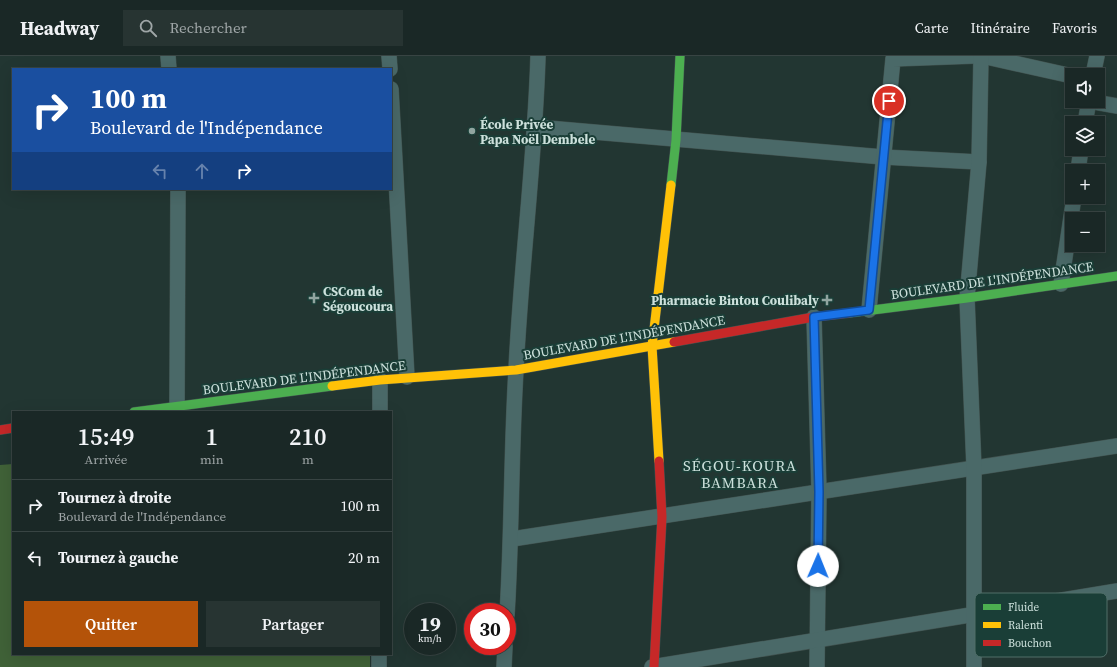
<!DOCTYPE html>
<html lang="fr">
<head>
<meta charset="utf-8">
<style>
  :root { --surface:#1a2826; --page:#273432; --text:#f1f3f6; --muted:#9fa6a7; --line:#384443; --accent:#b45309 }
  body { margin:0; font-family:"Source Serif 4",serif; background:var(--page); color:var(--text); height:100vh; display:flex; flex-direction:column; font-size:15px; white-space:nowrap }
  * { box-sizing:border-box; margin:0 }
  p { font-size:13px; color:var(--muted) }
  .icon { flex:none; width:22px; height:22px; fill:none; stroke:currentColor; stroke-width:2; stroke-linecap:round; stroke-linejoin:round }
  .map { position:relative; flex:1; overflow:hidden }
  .panel { position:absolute; left:12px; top:355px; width:380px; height:244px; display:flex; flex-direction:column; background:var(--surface); border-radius:0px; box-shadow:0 4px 16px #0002,0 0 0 1px var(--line) }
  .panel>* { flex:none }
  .guide { position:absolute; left:12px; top:12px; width:380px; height:122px; border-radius:0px; box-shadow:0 4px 16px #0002,0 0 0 1px var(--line); background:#1a4fa0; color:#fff; overflow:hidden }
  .tools { position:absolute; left:1065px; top:12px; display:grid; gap:8px }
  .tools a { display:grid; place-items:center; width:40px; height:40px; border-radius:0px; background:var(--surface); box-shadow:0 4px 16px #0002,0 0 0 1px var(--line); font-size:20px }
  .speed { position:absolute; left:404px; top:547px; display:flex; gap:8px; font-size:20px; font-weight:700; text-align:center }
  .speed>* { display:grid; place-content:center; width:52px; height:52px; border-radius:50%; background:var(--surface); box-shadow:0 4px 16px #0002,0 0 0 1px var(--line); line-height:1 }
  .speed small { font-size:10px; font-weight:400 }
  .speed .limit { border:6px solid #d22; background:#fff; color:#111 }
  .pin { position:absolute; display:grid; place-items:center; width:34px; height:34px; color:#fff; margin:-17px; border:2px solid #fff; border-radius:50%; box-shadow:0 1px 4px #0007 }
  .me { position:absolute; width:44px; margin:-22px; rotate:1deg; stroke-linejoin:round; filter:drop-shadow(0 0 3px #0008) }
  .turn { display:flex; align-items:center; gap:14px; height:84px; padding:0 12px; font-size:18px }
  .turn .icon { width:52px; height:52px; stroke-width:2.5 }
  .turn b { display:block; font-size:28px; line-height:34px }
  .lanes { display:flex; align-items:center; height:38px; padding:0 12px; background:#0003; justify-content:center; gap:20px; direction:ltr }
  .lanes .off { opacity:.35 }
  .eta { display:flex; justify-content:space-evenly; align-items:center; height:68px; text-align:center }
  .eta b { font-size:24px; font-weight:600; line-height:28px }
  .cta { display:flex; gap:8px; margin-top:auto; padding:8px 12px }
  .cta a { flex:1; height:46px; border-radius:0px; background:var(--accent); color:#fff; font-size:16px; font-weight:600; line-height:46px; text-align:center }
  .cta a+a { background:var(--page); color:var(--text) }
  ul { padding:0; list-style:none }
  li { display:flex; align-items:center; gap:12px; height:52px; padding:0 12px; border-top:1px solid var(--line) }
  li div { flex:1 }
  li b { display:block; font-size:15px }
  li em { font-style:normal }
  header { display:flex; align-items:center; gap:24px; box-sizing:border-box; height:56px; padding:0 20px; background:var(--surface); border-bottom:1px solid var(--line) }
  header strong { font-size:19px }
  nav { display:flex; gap:22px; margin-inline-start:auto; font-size:14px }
  .search { width:280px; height:36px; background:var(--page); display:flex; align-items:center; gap:10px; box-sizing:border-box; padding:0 14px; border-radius:0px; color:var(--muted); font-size:15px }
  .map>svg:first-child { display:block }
</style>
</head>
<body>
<header>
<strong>Headway</strong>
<div class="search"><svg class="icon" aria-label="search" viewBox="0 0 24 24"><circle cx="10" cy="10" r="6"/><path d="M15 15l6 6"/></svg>Rechercher</div>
<nav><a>Carte</a><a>Itinéraire</a><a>Favoris</a></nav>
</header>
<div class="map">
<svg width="1117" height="611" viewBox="0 0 1117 611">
  <rect width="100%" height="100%" fill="#223632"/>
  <polygon fill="#406238" points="13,408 13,598 370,598 370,611 0,611 0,409"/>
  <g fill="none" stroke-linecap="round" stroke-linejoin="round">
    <g stroke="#425350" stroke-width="16">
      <g id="street">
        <polyline points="168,0 169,13"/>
        <polyline points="389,0 390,13"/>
        <polyline points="982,0 1072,20"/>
        <polyline points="1093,19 1097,0"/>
        <polyline points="391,33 407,321"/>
        <polyline points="1089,45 1117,50"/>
        <polyline points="1085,67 1089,45"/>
        <polyline points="536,71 883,101 979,106"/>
        <polyline points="1078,115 1081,93"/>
        <polyline points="1061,228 1074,141"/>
        <polyline points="869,254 893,3 975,0"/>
        <polyline points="814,261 819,435 817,611"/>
        <polyline points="177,350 178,133"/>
        <polyline points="380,356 380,324"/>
        <polyline points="512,483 1117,390"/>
        <path d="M507,559C512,478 511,396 516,314C521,209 535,105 538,0"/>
        <polyline points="379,611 379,598"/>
        <polyline points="504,611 505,590"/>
        <polyline points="652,611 1117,535"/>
        <polyline points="974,611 974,412 967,242 979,106 981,0"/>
      </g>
    </g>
    <g stroke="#425350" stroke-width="10">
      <g id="fast">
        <polyline points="671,129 676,84 680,0"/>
        <polyline points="849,257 967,242 1117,220"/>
        <polyline points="134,356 332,330"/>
      </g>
    </g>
    <g stroke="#425350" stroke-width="10">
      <g id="slow">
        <polyline points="332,330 380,324 516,314 674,286"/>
        <polyline points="659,405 652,290 671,129"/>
      </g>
    </g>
    <g stroke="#425350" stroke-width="10">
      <g id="jam">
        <polyline points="674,286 814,261 849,257"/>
        <polyline points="0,374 13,372"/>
        <polyline points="654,611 662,461 659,405"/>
      </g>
    </g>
    <use href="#street" stroke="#4a6968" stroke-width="15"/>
    <use href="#fast" stroke="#4caf50" stroke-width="9"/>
    <use href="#slow" stroke="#ffc107" stroke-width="9"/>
    <use href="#jam" stroke="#c62828" stroke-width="9"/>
  </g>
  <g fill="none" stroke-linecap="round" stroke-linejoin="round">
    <g stroke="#114b97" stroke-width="10">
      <polyline id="route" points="818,510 819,436 814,261 869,254 889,45"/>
    </g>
    <use href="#route" stroke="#1a73e8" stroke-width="7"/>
  </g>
  <g fill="#91a5a0" stroke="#1a3e37" stroke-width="1.5">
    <circle cx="472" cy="75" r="4"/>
    <path d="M312 236h4v4h4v4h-4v4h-4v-4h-4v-4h4z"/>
    <path d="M825 238h4v4h4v4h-4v4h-4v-4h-4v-4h4z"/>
  </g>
  <g text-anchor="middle" stroke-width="4" stroke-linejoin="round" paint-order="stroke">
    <g font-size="13" font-weight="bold" fill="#cde1dc" stroke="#1a3e37" text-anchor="start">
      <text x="480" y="73">École Privée<tspan x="480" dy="15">Papa Noël Dembele</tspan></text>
      <text x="323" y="240">CSCom de<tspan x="323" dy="15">Ségoucoura</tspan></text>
      <text x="819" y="249" text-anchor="end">Pharmacie Bintou Coulibaly</text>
    </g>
    <g font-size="13" fill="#cde1dc" stroke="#1a3e37">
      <text transform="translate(992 224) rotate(-8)" y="5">BOULEVARD DE L'INDÉPENDANCE</text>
      <text transform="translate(624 281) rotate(-10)" y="5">BOULEVARD DE L'INDÉPENDANCE</text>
      <text transform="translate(304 321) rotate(-7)" y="5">BOULEVARD DE L'INDÉPENDANCE</text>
    </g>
    <g font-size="15" letter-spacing="1" fill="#cde1dc" stroke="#1a3e37">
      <text x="740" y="415">SÉGOU-KOURA<tspan x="740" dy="17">BAMBARA</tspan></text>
    </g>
  </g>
  <rect x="975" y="537" width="132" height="64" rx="6" fill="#1a3e37" stroke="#506f69" stroke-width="1"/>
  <rect x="983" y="548" width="18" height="6" fill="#4caf50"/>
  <rect x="983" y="566" width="18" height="6" fill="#ffc107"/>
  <rect x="983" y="584" width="18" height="6" fill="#c62828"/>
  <g font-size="11" fill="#cde1dc">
    <text x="1008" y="555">Fluide</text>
    <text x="1008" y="573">Ralenti</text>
    <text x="1008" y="591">Bouchon</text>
  </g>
</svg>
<div class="tools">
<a><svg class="icon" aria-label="sound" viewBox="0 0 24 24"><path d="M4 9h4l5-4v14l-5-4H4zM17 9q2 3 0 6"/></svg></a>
<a><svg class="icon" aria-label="layers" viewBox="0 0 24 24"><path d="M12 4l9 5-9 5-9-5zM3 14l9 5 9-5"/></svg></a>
<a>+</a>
<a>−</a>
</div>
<div class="speed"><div>19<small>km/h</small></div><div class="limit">30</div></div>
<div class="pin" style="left:889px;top:45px;background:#d93025"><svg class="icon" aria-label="arrive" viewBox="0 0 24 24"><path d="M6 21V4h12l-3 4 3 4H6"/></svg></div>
<svg class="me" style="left:818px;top:510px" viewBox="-20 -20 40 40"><circle r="19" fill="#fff"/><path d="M0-13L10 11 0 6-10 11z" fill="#1a73e8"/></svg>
<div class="guide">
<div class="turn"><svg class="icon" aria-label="right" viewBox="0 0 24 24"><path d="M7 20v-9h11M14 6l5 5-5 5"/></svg><div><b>100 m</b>Boulevard de l'Indépendance</div></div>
<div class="lanes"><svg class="icon off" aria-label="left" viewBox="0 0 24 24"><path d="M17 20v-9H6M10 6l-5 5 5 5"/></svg><svg class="icon off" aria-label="ahead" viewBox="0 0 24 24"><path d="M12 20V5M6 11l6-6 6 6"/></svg><svg class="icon" aria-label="right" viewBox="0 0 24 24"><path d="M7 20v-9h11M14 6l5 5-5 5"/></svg></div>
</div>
<section class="panel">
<div class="eta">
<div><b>15:49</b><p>Arrivée</p></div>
<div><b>1</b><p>min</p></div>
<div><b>210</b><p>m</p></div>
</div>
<ul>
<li><svg class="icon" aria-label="right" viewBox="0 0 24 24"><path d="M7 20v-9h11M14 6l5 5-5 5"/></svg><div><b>Tournez à droite</b><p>Boulevard de l'Indépendance</p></div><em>100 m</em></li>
<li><svg class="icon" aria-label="left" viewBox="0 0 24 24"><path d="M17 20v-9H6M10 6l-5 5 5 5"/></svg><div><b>Tournez à gauche</b></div><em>20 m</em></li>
</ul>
<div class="cta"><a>Quitter</a><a>Partager</a></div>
</section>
</div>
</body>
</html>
